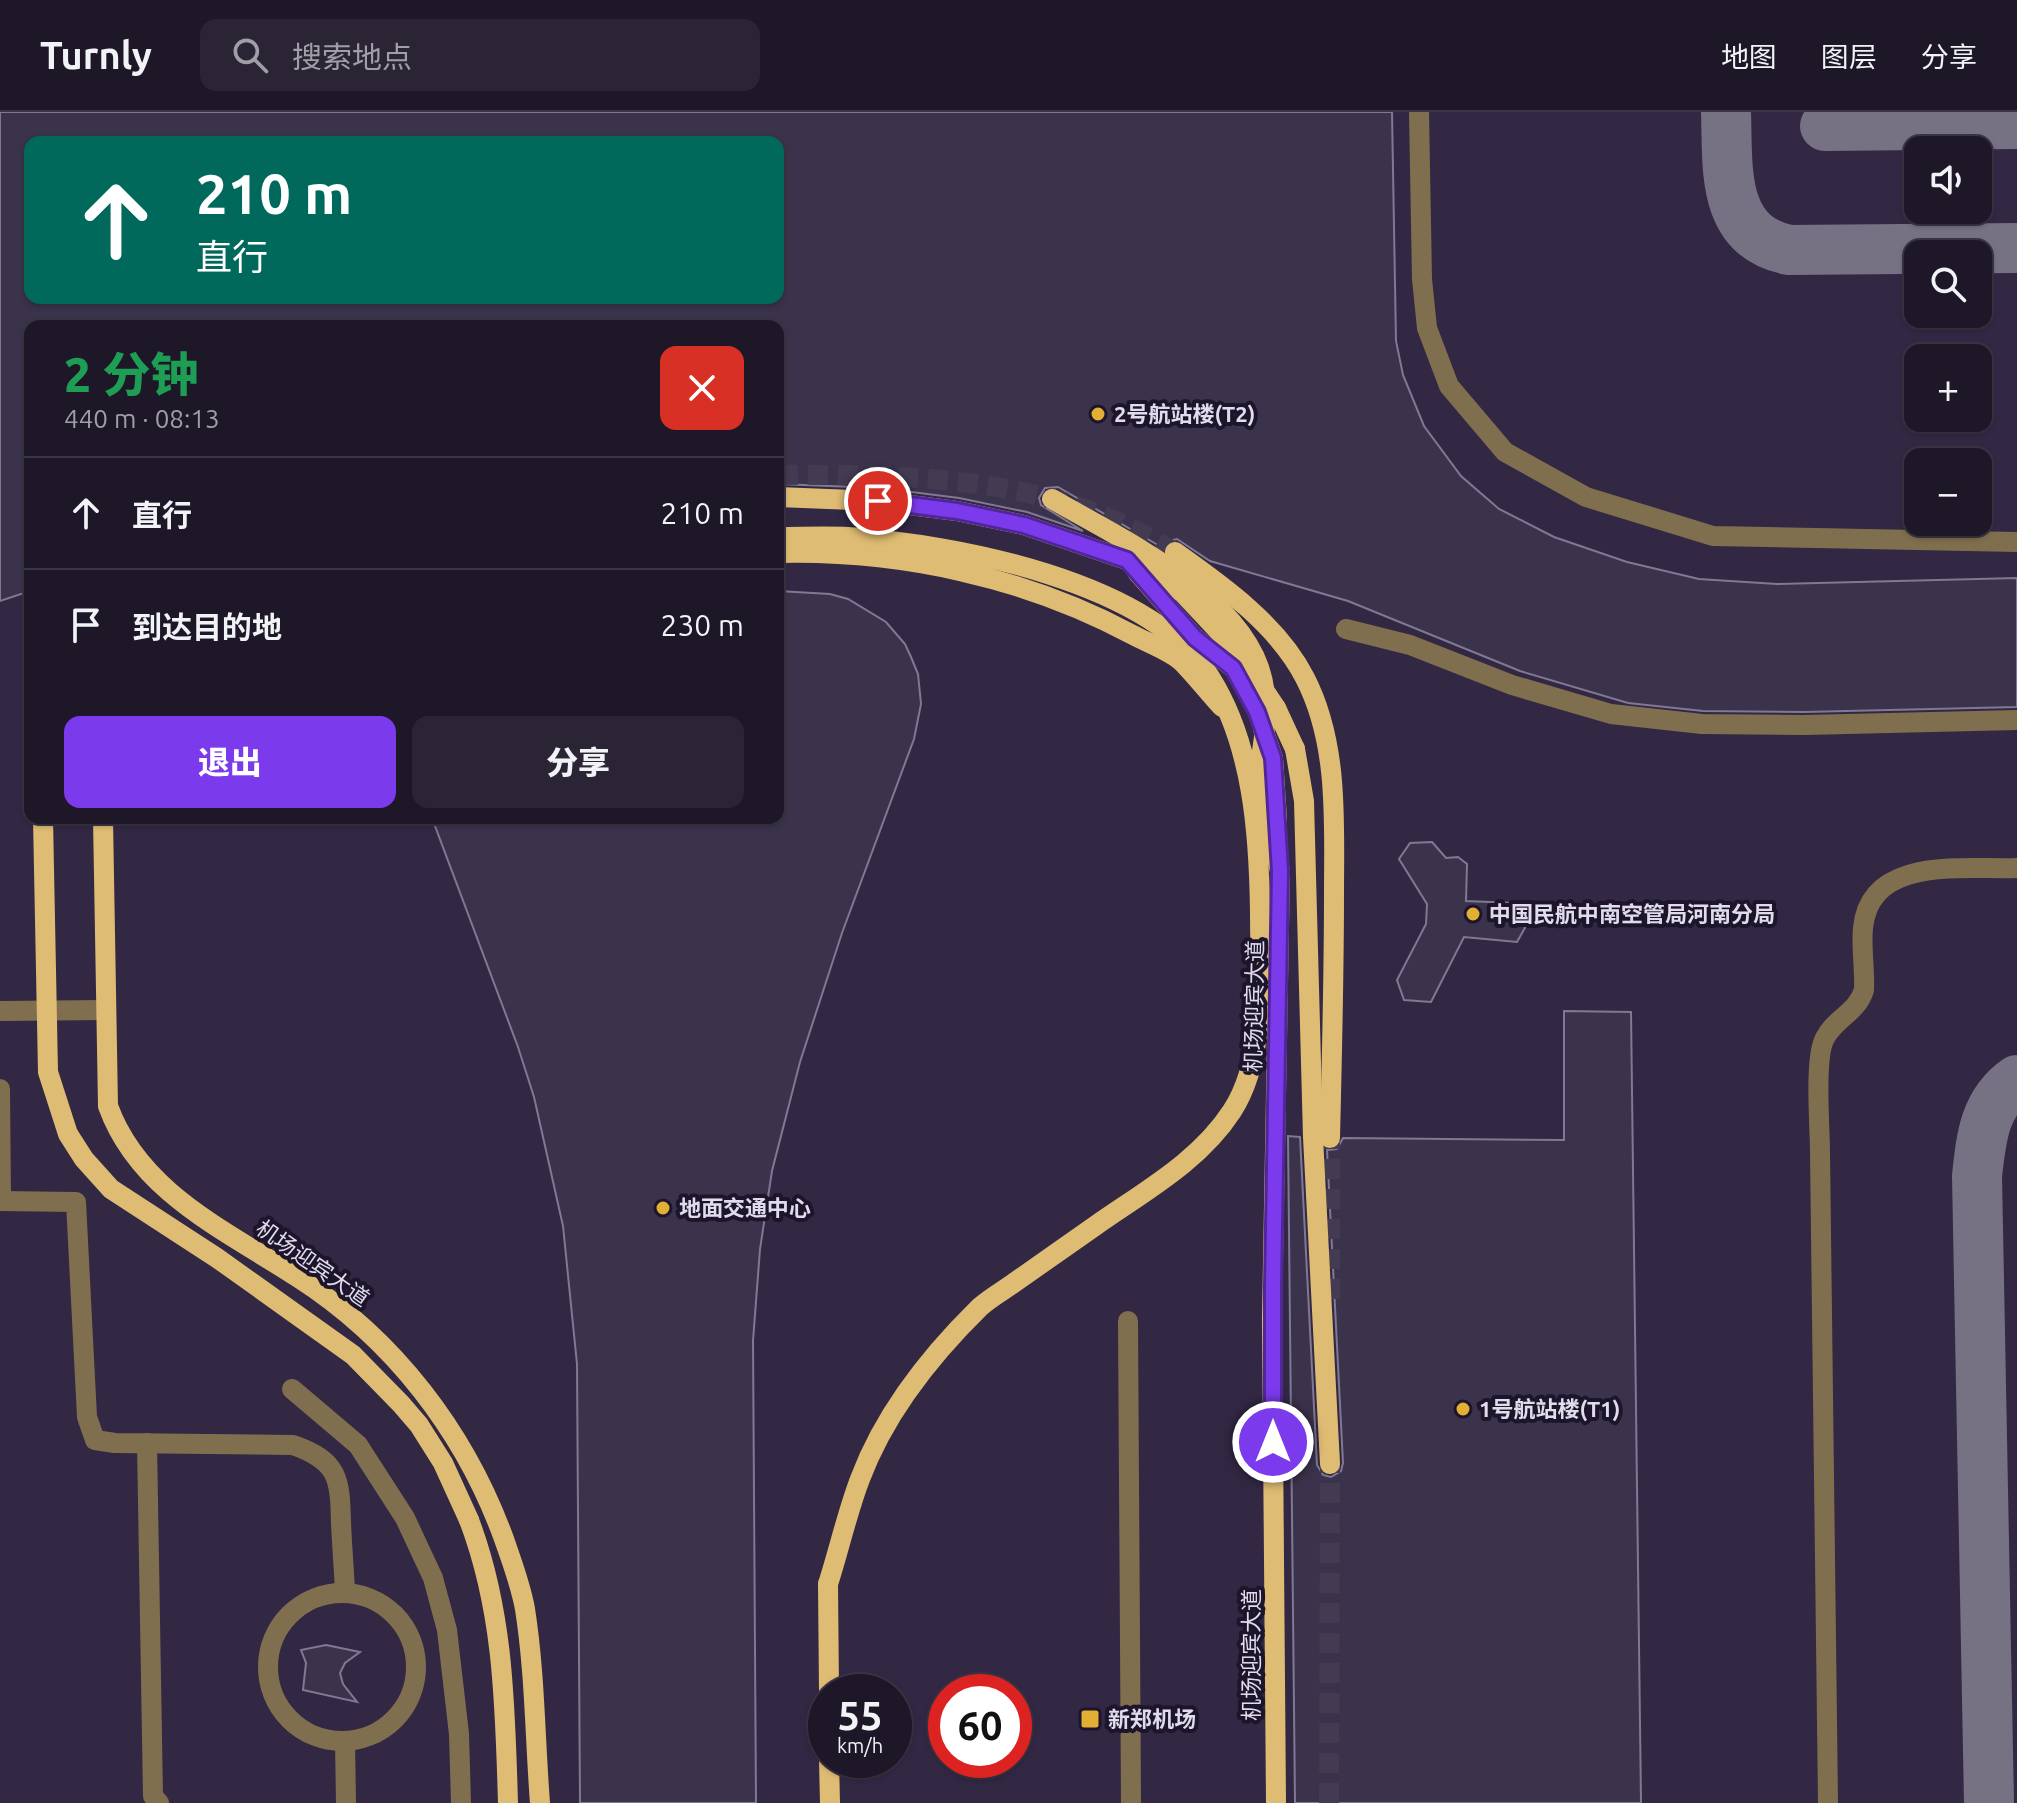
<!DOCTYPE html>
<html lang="zh">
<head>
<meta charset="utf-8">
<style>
  :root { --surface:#1d1728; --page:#2a2434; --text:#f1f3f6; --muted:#a09fa8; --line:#3b3645; --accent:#7c3aed }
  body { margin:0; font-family:Ubuntu,"Noto Sans SC",sans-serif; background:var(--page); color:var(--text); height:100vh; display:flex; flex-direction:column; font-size:30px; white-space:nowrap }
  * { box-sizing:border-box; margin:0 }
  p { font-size:26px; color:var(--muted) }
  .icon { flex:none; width:44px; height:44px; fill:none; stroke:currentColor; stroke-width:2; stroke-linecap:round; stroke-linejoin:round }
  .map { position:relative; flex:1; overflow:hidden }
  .panel { position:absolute; left:24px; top:208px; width:760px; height:504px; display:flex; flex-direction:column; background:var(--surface); border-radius:16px; box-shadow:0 2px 6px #0004,0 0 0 2px var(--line) }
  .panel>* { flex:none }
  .banner { position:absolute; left:24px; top:24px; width:760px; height:168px; border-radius:16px; box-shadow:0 2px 6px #0004,0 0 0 2px var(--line); background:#00695c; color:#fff; overflow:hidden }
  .tools { position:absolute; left:1904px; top:24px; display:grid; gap:16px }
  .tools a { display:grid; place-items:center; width:88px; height:88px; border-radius:16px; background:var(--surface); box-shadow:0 2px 6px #0004,0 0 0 2px var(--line); font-size:40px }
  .speed { position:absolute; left:808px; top:1562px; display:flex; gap:16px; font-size:40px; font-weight:700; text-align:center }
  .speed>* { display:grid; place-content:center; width:104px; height:104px; border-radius:50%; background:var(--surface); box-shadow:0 2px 6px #0004,0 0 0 2px var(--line); line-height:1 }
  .speed small { font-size:20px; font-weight:400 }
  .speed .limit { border:12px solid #d22; background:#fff; color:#111 }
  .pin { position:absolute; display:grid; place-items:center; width:68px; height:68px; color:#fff; margin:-34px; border:4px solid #fff; border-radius:50%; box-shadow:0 2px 8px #0007 }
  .me { position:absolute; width:88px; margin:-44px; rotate:0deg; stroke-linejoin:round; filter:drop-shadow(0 0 6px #0008) }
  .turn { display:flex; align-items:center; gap:28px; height:168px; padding:0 40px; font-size:36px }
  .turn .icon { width:104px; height:104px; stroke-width:2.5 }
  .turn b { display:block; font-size:56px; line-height:68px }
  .round { display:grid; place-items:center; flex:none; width:84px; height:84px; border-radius:16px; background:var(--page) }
  .summary { display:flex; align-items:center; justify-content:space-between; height:136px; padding:0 40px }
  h1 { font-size:48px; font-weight:800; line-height:60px; color:#1e9e55 }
  .action { display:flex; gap:16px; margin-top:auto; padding:16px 40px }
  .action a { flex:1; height:92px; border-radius:16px; background:var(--accent); color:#fff; font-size:32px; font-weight:800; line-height:92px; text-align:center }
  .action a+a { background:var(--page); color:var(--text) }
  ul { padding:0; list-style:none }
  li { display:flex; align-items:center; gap:24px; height:112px; padding:0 40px; border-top:2px solid var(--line) }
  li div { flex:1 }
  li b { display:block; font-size:30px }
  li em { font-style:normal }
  header { display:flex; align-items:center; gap:48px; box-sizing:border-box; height:112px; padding:0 40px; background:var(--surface); border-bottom:2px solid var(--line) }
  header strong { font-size:38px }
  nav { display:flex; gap:44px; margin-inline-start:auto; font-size:28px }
  .search { width:560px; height:72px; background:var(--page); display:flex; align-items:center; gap:20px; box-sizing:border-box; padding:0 28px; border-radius:16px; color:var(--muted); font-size:30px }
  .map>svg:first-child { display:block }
</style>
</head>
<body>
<header>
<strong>Turnly</strong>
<div class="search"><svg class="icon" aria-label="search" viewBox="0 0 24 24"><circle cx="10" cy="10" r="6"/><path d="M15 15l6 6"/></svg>搜索地点</div>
<nav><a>地图</a><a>图层</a><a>分享</a></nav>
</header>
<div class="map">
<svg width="2017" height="1691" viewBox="0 0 2017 1691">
  <rect width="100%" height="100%" fill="#271f36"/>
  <path fill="#322844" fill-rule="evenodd" d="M0,0H2017V1691H0ZM30,30H778V186H30ZM1918,38H1978V98H1918ZM1918,142H1978V202H1918ZM30,214H778V706H30ZM1918,246H1978V306H1918ZM1918,350H1978V410H1918ZM826,1580H894V1648H826ZM946,1580H1014V1648H946Z"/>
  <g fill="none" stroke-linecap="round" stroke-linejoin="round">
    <g stroke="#777184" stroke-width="50">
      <path d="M1726,0C1728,55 1720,124 1789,138L2017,136"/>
      <polyline points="1825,14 2017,12"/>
      <path d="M1989,1691L1977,1064C1981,1027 1984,991 2017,968"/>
    </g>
  </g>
  <g fill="#3b334c" stroke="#807894" stroke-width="2" fill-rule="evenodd">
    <path d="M0,0H1392L1396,229L1403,263L1424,314L1461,364L1499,397L1554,425L1627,450L1699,467L1777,472L2017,466V595L1804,600L1703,599L1628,591L1520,559L1348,489L1210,449L1177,427L1169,429L1163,436L1058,375L1045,376L1039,386L1041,393L1083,419L1027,400L959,386L880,376L778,372V214H30V479L0,489ZM30,30H778V186H30Z"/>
    <polygon points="778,479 830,482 848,487 886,510 905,532 911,545 918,562 921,592 914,627 842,821 800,950 772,1059 760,1137 753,1229 756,1691 580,1691 577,1252 563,1114 534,985 518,935 432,706 778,706"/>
    <polygon points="1432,730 1446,746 1458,745 1467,752 1466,789 1514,791 1526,814 1517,830 1464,825 1431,890 1404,888 1397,868 1426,812 1427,792 1399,747 1410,731"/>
    <polygon points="1564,899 1631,900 1641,1691 1295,1691 1288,1024 1300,1025 1317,1353 1323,1363 1331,1365 1341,1359 1343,1351 1327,1038 1337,1037 1343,1026 1564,1028"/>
    <polygon points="326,1533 360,1540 345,1551 340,1561 343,1572 357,1590 303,1578 306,1551 301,1538"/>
  </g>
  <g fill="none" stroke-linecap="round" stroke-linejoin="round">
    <g stroke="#433b51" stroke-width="20" stroke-dasharray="20 10" stroke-linecap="butt">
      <path d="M778,363C890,362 1011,364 1116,409C1136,418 1156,430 1175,440"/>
      <polyline points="1330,1187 1330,1026"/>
      <polyline points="1329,1691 1330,1335"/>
    </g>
    <g stroke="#806f4e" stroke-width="20">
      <polyline points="1419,0 1422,167 1427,216 1449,274 1505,340 1586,385 1713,424 2017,430"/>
      <polyline points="1346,517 1410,533 1512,573 1611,602 1702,612 1804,613 2017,608"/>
      <polyline points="0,899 106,898"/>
      <polyline points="0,977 1,1089"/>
      <path d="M0,1089L76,1090L87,1305L95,1328L115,1331L293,1333C339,1349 340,1367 341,1411C342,1434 344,1457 345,1480"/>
      <polyline points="1128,1209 1131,1691"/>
      <polyline points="292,1277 358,1333 405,1406 433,1466 447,1518 459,1622 461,1691"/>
      <polyline points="147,1331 153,1684 159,1691"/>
      <circle cx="342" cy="1555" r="74"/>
      <polyline points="345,1630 346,1691"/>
      <path d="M1828,1691L1820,1040C1820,1016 1814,945 1825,926C1835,906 1857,901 1864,878C1865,857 1861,836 1863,816C1870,743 1965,758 2017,756"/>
    </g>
    <g stroke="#dfbc73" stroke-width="20">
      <polyline points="778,385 878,389 957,399 1024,413 1127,448 1182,480 1240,542 1276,596"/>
      <path d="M1175,440C1223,474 1278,513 1305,566C1339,632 1334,710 1334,782C1334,863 1332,944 1330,1026"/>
      <path d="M778,441C900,438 1025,465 1133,523C1148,531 1168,538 1181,549C1195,563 1208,580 1222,595"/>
      <polyline points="1137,460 1195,526"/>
      <polyline points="1164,521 1195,526 1233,556 1276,596 1295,637"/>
      <polyline points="1263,617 1273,646 1277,707"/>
      <polyline points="1256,662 1280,759 1272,1206 1276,1691"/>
      <path d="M103,706L108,994C139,1080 225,1118 297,1165C394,1227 465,1320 504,1427C512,1450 521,1474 525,1497C535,1561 535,1627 540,1691"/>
      <path d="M469,1408C504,1500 505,1595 508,1691"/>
      <polyline points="828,1472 829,1580"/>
      <polyline points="829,1648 830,1691"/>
    </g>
    <g stroke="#dfbc73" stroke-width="20">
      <path d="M1052,387C1121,427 1252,487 1264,576C1269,611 1261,645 1255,680"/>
      <path d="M778,425C801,425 825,424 848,425C955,432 1150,469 1210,565C1253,633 1259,722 1260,800C1260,862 1267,945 1232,999C1199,1050 1143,1080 1095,1114C1069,1132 1044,1150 1018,1168C1006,1177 991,1185 980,1195C931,1243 884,1303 860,1367C847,1401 839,1438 828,1472"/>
      <polyline points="1295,637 1304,689 1313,1025 1330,1352"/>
      <polyline points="43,706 48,960 68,1022 84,1047 111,1077 217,1146 353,1243 401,1292 419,1313 443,1351 469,1408"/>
    </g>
  </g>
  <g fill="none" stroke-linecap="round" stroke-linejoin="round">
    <g stroke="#51269a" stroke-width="20">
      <polyline id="route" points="878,389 957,399 1024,413 1127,448 1195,526 1233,556 1257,600 1273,646 1280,759 1273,1174 1273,1330"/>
    </g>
    <use href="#route" stroke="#7c3aed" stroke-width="14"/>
  </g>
  <g fill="#e2af34" stroke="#1d152c" stroke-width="3">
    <circle cx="1098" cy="302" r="8"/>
    <circle cx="1473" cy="802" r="8"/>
    <circle cx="663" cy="1096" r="8"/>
    <circle cx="1463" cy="1297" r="8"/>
    <rect x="1080" y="1597" width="20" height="20" rx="4"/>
  </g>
  <g text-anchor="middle" stroke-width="8" stroke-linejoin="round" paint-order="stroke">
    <g font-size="22" font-weight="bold" fill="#e0dceb" stroke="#1d152c" text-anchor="start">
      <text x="1114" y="310">2号航站楼(T2)</text>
      <text x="1489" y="810">中国民航中南空管局河南分局</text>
      <text x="679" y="1104">地面交通中心</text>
      <text x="1479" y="1305">1号航站楼(T1)</text>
      <text x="1108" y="1615">新郑机场</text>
    </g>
    <g font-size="22" fill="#e0dceb" stroke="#1d152c">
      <text transform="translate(1254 894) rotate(-89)" y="8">机场迎宾大道</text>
      <text transform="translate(313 1151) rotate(35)" y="8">机场迎宾大道</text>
      <text transform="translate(1251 1543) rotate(-90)" y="8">机场迎宾大道</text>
    </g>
  </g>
</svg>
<div class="tools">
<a><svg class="icon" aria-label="sound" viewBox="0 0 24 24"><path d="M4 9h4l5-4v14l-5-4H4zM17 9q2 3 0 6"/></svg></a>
<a><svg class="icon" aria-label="search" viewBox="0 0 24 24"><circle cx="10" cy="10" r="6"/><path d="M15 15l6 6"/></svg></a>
<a>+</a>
<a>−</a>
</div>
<div class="speed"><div>55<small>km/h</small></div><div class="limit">60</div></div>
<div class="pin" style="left:878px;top:389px;background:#d93025"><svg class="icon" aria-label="arrive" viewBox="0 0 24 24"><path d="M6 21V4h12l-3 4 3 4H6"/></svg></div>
<svg class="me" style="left:1273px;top:1330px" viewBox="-20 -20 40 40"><circle r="17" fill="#7c3aed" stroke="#fff" stroke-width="3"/><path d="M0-11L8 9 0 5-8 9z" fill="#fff"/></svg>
<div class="banner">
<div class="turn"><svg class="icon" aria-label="ahead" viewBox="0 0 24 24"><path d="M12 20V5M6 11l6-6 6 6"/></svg><div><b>210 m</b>直行</div></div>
</div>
<section class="panel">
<div class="summary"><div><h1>2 分钟</h1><p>440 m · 08:13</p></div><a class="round" style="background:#d93025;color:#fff"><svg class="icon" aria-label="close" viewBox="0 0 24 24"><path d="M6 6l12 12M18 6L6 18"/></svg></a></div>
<ul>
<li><svg class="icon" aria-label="ahead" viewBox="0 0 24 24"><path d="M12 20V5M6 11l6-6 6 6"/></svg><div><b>直行</b></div><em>210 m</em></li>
<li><svg class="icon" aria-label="arrive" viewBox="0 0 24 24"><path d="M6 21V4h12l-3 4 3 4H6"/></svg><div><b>到达目的地</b></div><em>230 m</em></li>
</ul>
<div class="action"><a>退出</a><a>分享</a></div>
</section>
</div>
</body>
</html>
